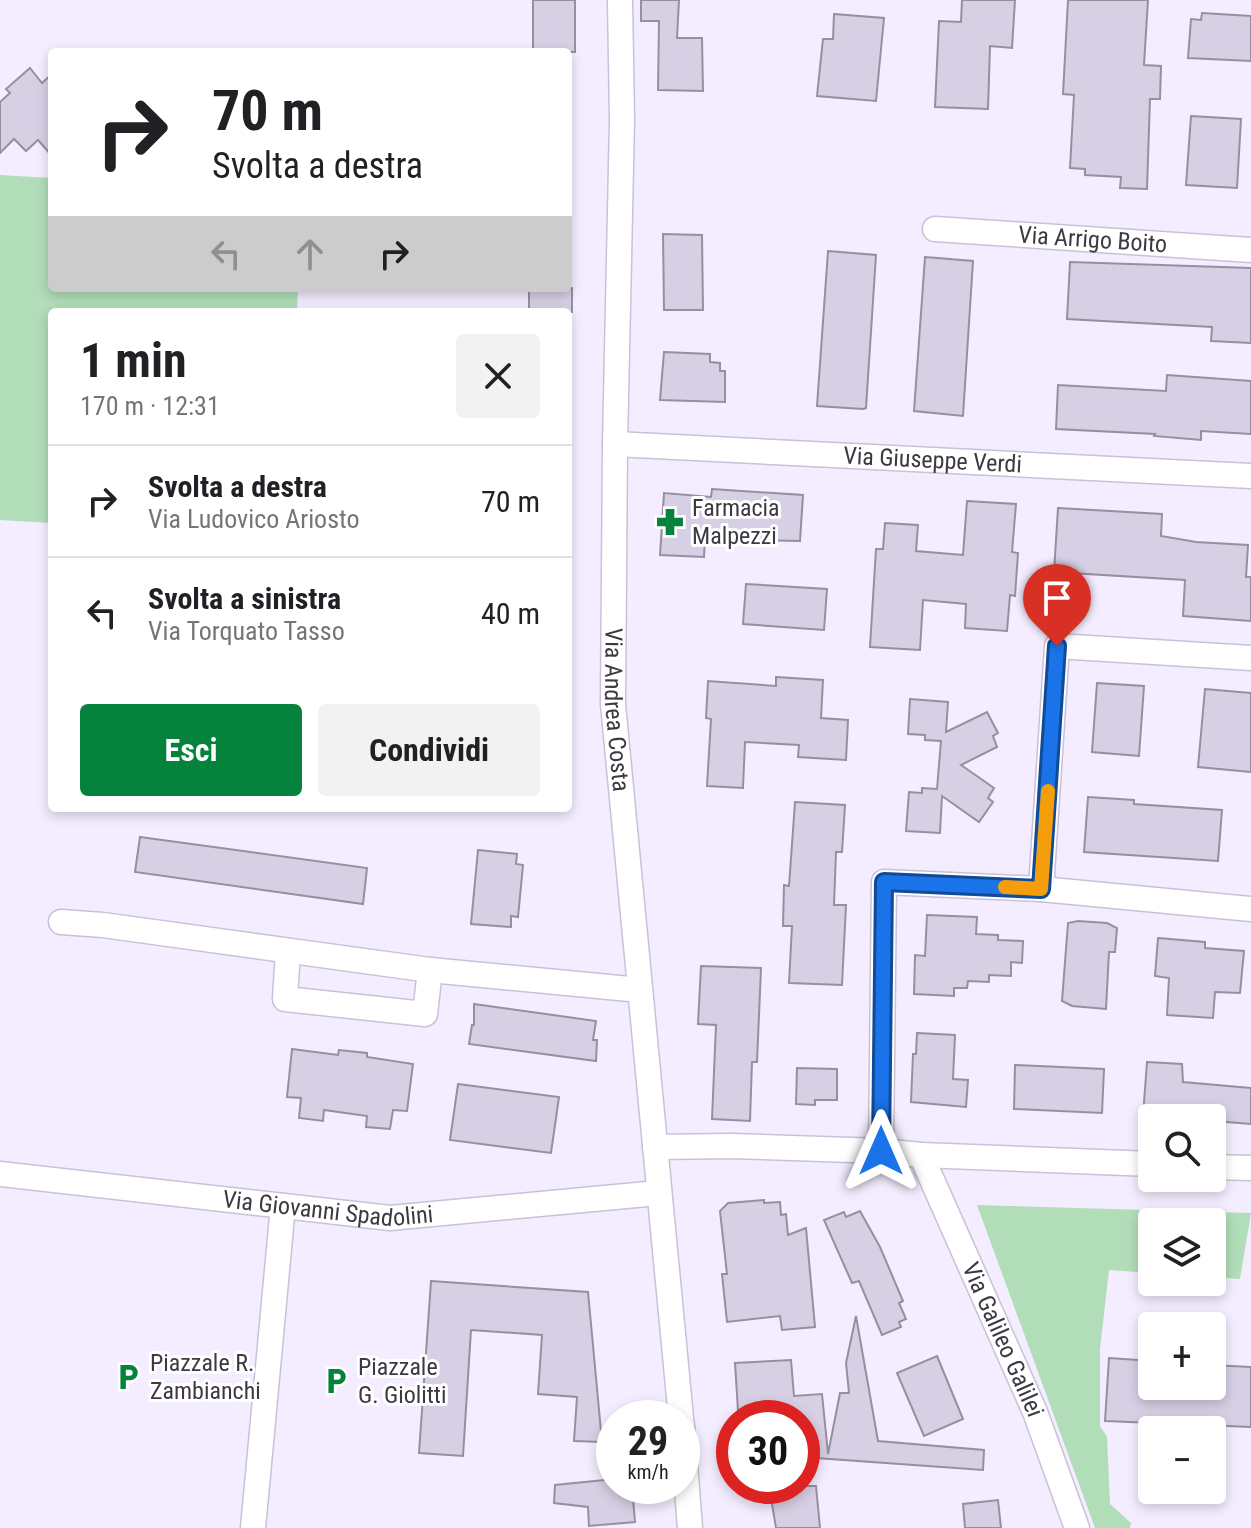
<!DOCTYPE html>
<html lang="it">
<head>
<meta charset="utf-8">
<style>
  :root { --surface:#fff; --page:#f2f2f2; --text:#202124; --muted:#757577; --line:#e0e0e0; --accent:#05833d }
  body { margin:0; font-family:"Roboto Condensed",sans-serif; background:var(--page); color:var(--text); height:100vh; display:flex; flex-direction:column; font-size:30px; white-space:nowrap }
  * { box-sizing:border-box; margin:0 }
  p { font-size:26px; color:var(--muted) }
  .icon { flex:none; width:44px; height:44px; fill:none; stroke:currentColor; stroke-width:2; stroke-linecap:round; stroke-linejoin:round }
  .map { position:relative; flex:1; overflow:hidden }
  .panel { position:absolute; left:48px; top:308px; width:524px; height:504px; display:flex; flex-direction:column; background:var(--surface); border-radius:8px; box-shadow:0 4px 12px #0003 }
  .panel>* { flex:none }
  .top-card { position:absolute; left:48px; top:48px; width:524px; height:244px; border-radius:8px; box-shadow:0 4px 12px #0003; background:#fff; color:var(--text); overflow:hidden }
  .controls { position:absolute; left:1138px; top:1104px; display:grid; gap:16px }
  .controls a { display:grid; place-items:center; width:88px; height:88px; border-radius:8px; background:var(--surface); box-shadow:0 4px 12px #0003; font-size:40px }
  .speed { position:absolute; left:596px; top:1400px; display:flex; gap:16px; font-size:40px; font-weight:700; text-align:center }
  .speed>* { display:grid; place-content:center; width:104px; height:104px; border-radius:50%; background:var(--surface); box-shadow:0 4px 12px #0003; line-height:1 }
  .speed small { font-size:20px; font-weight:400 }
  .speed .limit { border:12px solid #d22; background:#fff; color:#111 }
  .pin { position:absolute; display:grid; place-items:center; width:68px; height:68px; color:#fff; margin:-82px -34px; border-radius:50% 50% 50% 0; rotate:-45deg; box-shadow:0 0 8px #0007 }
  .pin .icon { rotate:45deg }
  .me { position:absolute; width:88px; margin:-44px; rotate:0deg; stroke-linejoin:round; filter:drop-shadow(0 0 6px #0008) }
  .turn { display:flex; align-items:center; gap:28px; height:168px; padding:0 32px; font-size:36px }
  .turn .icon { width:104px; height:104px; stroke-width:2.5 }
  .turn b { display:block; font-size:56px; line-height:68px }
  .lanes { display:flex; align-items:center; height:76px; padding:0 32px; background:#0003; justify-content:center; gap:40px; direction:ltr }
  .lanes .off { opacity:.35 }
  .round { display:grid; place-items:center; flex:none; width:84px; height:84px; border-radius:8px; background:var(--page) }
  .summary { display:flex; align-items:center; justify-content:space-between; height:136px; padding:0 32px }
  h1 { font-size:48px; font-weight:700; line-height:60px }
  .cta { display:flex; gap:16px; margin-top:auto; padding:16px 32px }
  .cta a { flex:1; height:92px; border-radius:8px; background:var(--accent); color:#fff; font-size:32px; font-weight:700; line-height:92px; text-align:center }
  .cta a+a { background:var(--page); color:var(--text) }
  ul { padding:0; list-style:none }
  li { display:flex; align-items:center; gap:24px; height:112px; padding:0 32px; border-top:2px solid var(--line) }
  li div { flex:1 }
  li b { display:block; font-size:30px }
  li em { font-style:normal }
  .map>svg:first-child { display:block }
</style>
</head>
<body>
<div class="map">
<svg width="1251" height="1528" viewBox="0 0 1251 1528">
  <rect width="100%" height="100%" fill="#f4edff"/>
  <g fill="#b1ddb9">
    <polygon points="0,175 52,178 52,288 298,288 297,312 52,312 52,523 0,520"/>
    <polygon points="977,1205 1251,1213 1240,1279 1212,1277 1212,1222 1152,1222 1152,1273 1109,1270 1100,1349 1100,1426 1107,1437 1110,1504 1131,1523 1130,1528 1095,1528"/>
  </g>
  <g fill="#d7cfe4" stroke="#968fa2" stroke-width="2">
    <rect x="533" y="0" width="42" height="52"/>
    <polygon points="641,0 679,0 677,38 702,38 703,91 658,90 659,21 641,21"/>
    <polygon points="962,0 1015,0 1012,48 990,46 988,109 935,107 939,21 961,22"/>
    <polygon points="1068,0 1148,0 1144,65 1161,66 1160,99 1150,99 1147,189 1120,188 1121,177 1085,175 1085,169 1070,168 1074,95 1063,94"/>
    <polygon points="1202,13 1251,16 1251,61 1188,58 1191,19 1201,20"/>
    <polygon points="834,14 884,18 876,101 817,96 823,39 833,39"/>
    <polygon points="30,68 42,83 52,74 52,156 38,140 26,151 14,139 0,153 0,102 10,93 6,89"/>
    <polygon points="1191,116 1241,119 1237,188 1186,185"/>
    <polygon points="663,234 702,235 703,310 664,310"/>
    <polygon points="828,251 876,255 866,408 863,409 817,406"/>
    <polygon points="925,257 973,261 963,416 914,411"/>
    <polygon points="1070,262 1251,268 1251,343 1211,341 1212,327 1067,319"/>
    <rect x="529" y="288" width="43" height="24"/>
    <polygon points="664,352 710,354 710,362 720,363 720,371 725,371 725,402 660,400"/>
    <polygon points="1167,375 1251,381 1251,434 1201,431 1201,440 1154,436 1155,434 1056,429 1058,385 1166,391"/>
    <polygon points="712,489 803,495 800,541 705,539 704,557 660,555 664,493 711,497"/>
    <polygon points="967,501 1016,504 1012,552 1018,553 1015,596 1010,595 1007,631 965,628 966,604 923,600 920,650 870,647 876,549 883,549 885,523 918,525 916,551 963,555"/>
    <polygon points="1058,508 1162,514 1161,536 1196,542 1248,545 1246,577 1251,577 1251,621 1183,616 1185,580 1054,572"/>
    <polygon points="746,584 827,589 824,630 743,624"/>
    <polygon points="776,677 823,680 821,718 848,720 846,760 798,757 799,745 745,742 743,788 707,786 711,719 706,718 708,681 776,686"/>
    <polygon points="1097,683 1144,686 1139,756 1092,752"/>
    <polygon points="1205,689 1251,693 1251,772 1198,767"/>
    <polygon points="910,699 948,702 946,732 987,712 998,733 993,736 997,747 961,765 994,788 988,798 993,802 979,822 942,796 940,833 906,831 909,792 922,793 922,788 937,789 941,741 925,740 925,735 908,734"/>
    <polygon points="1088,797 1134,800 1134,804 1222,810 1218,861 1084,852"/>
    <polygon points="795,802 845,805 842,852 836,852 834,905 846,905 842,985 789,983 792,926 783,926 784,885 789,886"/>
    <polygon points="140,837 367,868 363,904 135,872"/>
    <polygon points="478,850 517,854 516,864 523,865 518,917 511,916 511,927 471,924"/>
    <polygon points="927,915 977,917 976,934 998,935 998,940 1023,941 1022,963 1011,962 1011,976 989,975 989,982 968,981 967,988 954,988 954,996 914,994 915,955 925,956"/>
    <polygon points="1078,921 1107,923 1117,928 1115,952 1109,952 1106,1009 1072,1006 1062,1001 1068,923"/>
    <polygon points="1158,938 1205,942 1205,948 1244,951 1240,993 1215,992 1213,1018 1167,1015 1169,978 1155,976"/>
    <polygon points="701,966 761,968 757,1062 752,1062 750,1121 712,1119 716,1025 698,1024"/>
    <polygon points="474,1004 596,1021 593,1040 597,1040 596,1061 469,1044 472,1025 474,1025"/>
    <polygon points="917,1033 955,1035 953,1079 968,1080 966,1107 911,1102 913,1054 916,1054"/>
    <polygon points="292,1049 338,1055 339,1050 367,1053 367,1057 413,1064 407,1111 393,1110 390,1129 366,1127 367,1116 324,1110 323,1121 299,1118 301,1098 287,1097"/>
    <polygon points="1147,1062 1182,1064 1183,1082 1251,1088 1251,1124 1215,1121 1212,1118 1143,1116"/>
    <polygon points="1015,1065 1104,1069 1102,1113 1014,1109"/>
    <polygon points="797,1068 837,1069 837,1100 815,1100 815,1105 796,1104"/>
    <polygon points="458,1084 559,1097 551,1153 450,1140"/>
    <polygon points="764,1200 764,1203 780,1202 781,1215 786,1214 788,1235 806,1228 815,1327 782,1330 780,1316 727,1322 722,1274 727,1274 720,1211 728,1203"/>
    <polygon points="860,1211 880,1247 903,1301 899,1303 906,1319 899,1322 901,1327 882,1335 859,1281 852,1283 824,1220 844,1212 846,1217"/>
    <polygon points="431,1281 588,1292 602,1442 574,1441 577,1397 538,1394 542,1335 471,1330 463,1456 419,1453"/>
    <polygon points="856,1316 878,1441 984,1450 983,1470 802,1457 802,1418 795,1418 794,1408 738,1411 735,1363 791,1360 794,1396 822,1394 828,1454 840,1393 849,1393 846,1363"/>
    <polygon points="937,1356 963,1419 924,1436 897,1373"/>
    <polygon points="1109,1358 1152,1361 1152,1386 1212,1386 1212,1365 1251,1367 1251,1427 1105,1421"/>
    <polygon points="614,1479 614,1486 632,1486 635,1522 589,1526 588,1507 554,1503 555,1485"/>
    <polygon points="769,1486 816,1486 820,1528 776,1528"/>
    <polygon points="998,1500 1001,1528 965,1528 963,1504"/>
  </g>
  <g fill="none" stroke-linecap="round" stroke-linejoin="round">
    <g stroke="#c9c1d6" stroke-width="27">
      <g id="street">
        <path id="s1" d="M620,0L622,120L615,444L613,704L681,1418"/>
        <path id="s2" d="M935,229L1251,250"/>
        <path id="s3" d="M615,444L1251,476"/>
        <polyline points="1041,889 1057,646 1251,658"/>
        <polyline points="61,922 103,925 430,970 640,990"/>
        <polyline points="288,951 285,999 425,1014 430,970"/>
        <polyline points="655,1147 731,1146 881,1151 921,1155 1152,1164"/>
        <polyline points="881,1151 884,882 1041,889 1251,909"/>
        <path id="s4" d="M921,1155L1035,1412L1077,1528"/>
        <polyline points="1212,1167 1251,1168"/>
        <path id="s5" d="M0,1174L390,1218L658,1193"/>
        <polyline points="682,1425 690,1528"/>
        <polyline points="253,1528 283,1206"/>
      </g>
    </g>
    <use href="#street" stroke="#fff" stroke-width="24"/>
  </g>
  <g fill="none" stroke-linecap="round" stroke-linejoin="round">
    <g stroke="#114b97" stroke-width="20">
      <polyline id="route" points="881,1151 884,882 1041,889 1057,646"/>
    </g>
    <use href="#route" stroke="#1a73e8" stroke-width="14"/>
    <polyline stroke="#f59e0b" stroke-width="14" points="1005,887 1041,889 1048,791"/>
  </g>
  <defs>
    <g id="pharmacy-bare" transform="scale(2.16)"><path d="M-2-6h4v4h4v4h-4v4h-4v-4h-4v-4h4Z" fill="#05833d" stroke="#fff" stroke-width="2.5" paint-order="stroke"/></g>
    <g id="parking-bare" transform="scale(2.16)"><path d="M-3.5-5.5H1a3.5 3.5 0 0 1 0 7H-1V5.5H-3.5ZM-1-3.4V-.6H.8a1.4 1.4 0 0 0 0-2.8Z" fill="#05833d" stroke="#fff" stroke-width="2.5" paint-order="stroke"/></g>
  </defs>
  <g fill-rule="evenodd">
    <use href="#pharmacy-bare" x="670" y="522"/>
    <use href="#parking-bare" x="128" y="1377"/>
    <use href="#parking-bare" x="336" y="1381"/>
  </g>
  <g text-anchor="middle" stroke-width="6" stroke-linejoin="round" paint-order="stroke">
    <g font-size="24" fill="#3c3941" stroke="#fff">
      <text dy="8" stroke="none"><textPath href="#s2" startOffset="158">Via Arrigo Boito</textPath></text>
      <text dy="8" stroke="none"><textPath href="#s3" startOffset="318">Via Giuseppe Verdi</textPath></text>
      <text dy="8" stroke="none"><textPath href="#s1" startOffset="710">Via Andrea Costa</textPath></text>
      <text dy="8" stroke="none"><textPath href="#s5" startOffset="330">Via Giovanni Spadolini</textPath></text>
      <text dy="8" stroke="none"><textPath href="#s4" startOffset="202">Via Galileo Galilei</textPath></text>
    </g>
    <g font-size="24" fill="#3c3941" stroke="#fff" text-anchor="start">
      <text x="692" y="516">Farmacia<tspan x="692" dy="28">Malpezzi</tspan></text>
      <text x="150" y="1371">Piazzale R.<tspan x="150" dy="28">Zambianchi</tspan></text>
      <text x="358" y="1375">Piazzale<tspan x="358" dy="28">G. Giolitti</tspan></text>
    </g>
  </g>
</svg>
<div class="controls">
<a><svg class="icon" aria-label="search" viewBox="0 0 24 24"><circle cx="10" cy="10" r="6"/><path d="M15 15l6 6"/></svg></a>
<a><svg class="icon" aria-label="layers" viewBox="0 0 24 24"><path d="M12 4l9 5-9 5-9-5zM3 14l9 5 9-5"/></svg></a>
<a>+</a>
<a>−</a>
</div>
<div class="speed"><div>29<small>km/h</small></div><div class="limit">30</div></div>
<div class="pin" style="left:1057px;top:646px;background:#d93025"><svg class="icon" aria-label="arrive" viewBox="0 0 24 24"><path d="M6 21V4h12l-3 4 3 4H6"/></svg></div>
<svg class="me" style="left:881px;top:1151px" viewBox="-20 -20 40 40"><path d="M0-17L14 15 0 8-14 15z" fill="#1a73e8" stroke="#fff" stroke-width="4"/></svg>
<div class="top-card">
<div class="turn"><svg class="icon" aria-label="right" viewBox="0 0 24 24"><path d="M7 20v-9h11M14 6l5 5-5 5"/></svg><div><b>70 m</b>Svolta a destra</div></div>
<div class="lanes"><svg class="icon off" aria-label="left" viewBox="0 0 24 24"><path d="M17 20v-9H6M10 6l-5 5 5 5"/></svg><svg class="icon off" aria-label="ahead" viewBox="0 0 24 24"><path d="M12 20V5M6 11l6-6 6 6"/></svg><svg class="icon" aria-label="right" viewBox="0 0 24 24"><path d="M7 20v-9h11M14 6l5 5-5 5"/></svg></div>
</div>
<section class="panel">
<div class="summary"><div><h1>1 min</h1><p>170 m · 12:31</p></div><a class="round"><svg class="icon" aria-label="close" viewBox="0 0 24 24"><path d="M6 6l12 12M18 6L6 18"/></svg></a></div>
<ul>
<li><svg class="icon" aria-label="right" viewBox="0 0 24 24"><path d="M7 20v-9h11M14 6l5 5-5 5"/></svg><div><b>Svolta a destra</b><p>Via Ludovico Ariosto</p></div><em>70 m</em></li>
<li><svg class="icon" aria-label="left" viewBox="0 0 24 24"><path d="M17 20v-9H6M10 6l-5 5 5 5"/></svg><div><b>Svolta a sinistra</b><p>Via Torquato Tasso</p></div><em>40 m</em></li>
</ul>
<div class="cta"><a>Esci</a><a>Condividi</a></div>
</section>
</div>
</body>
</html>
